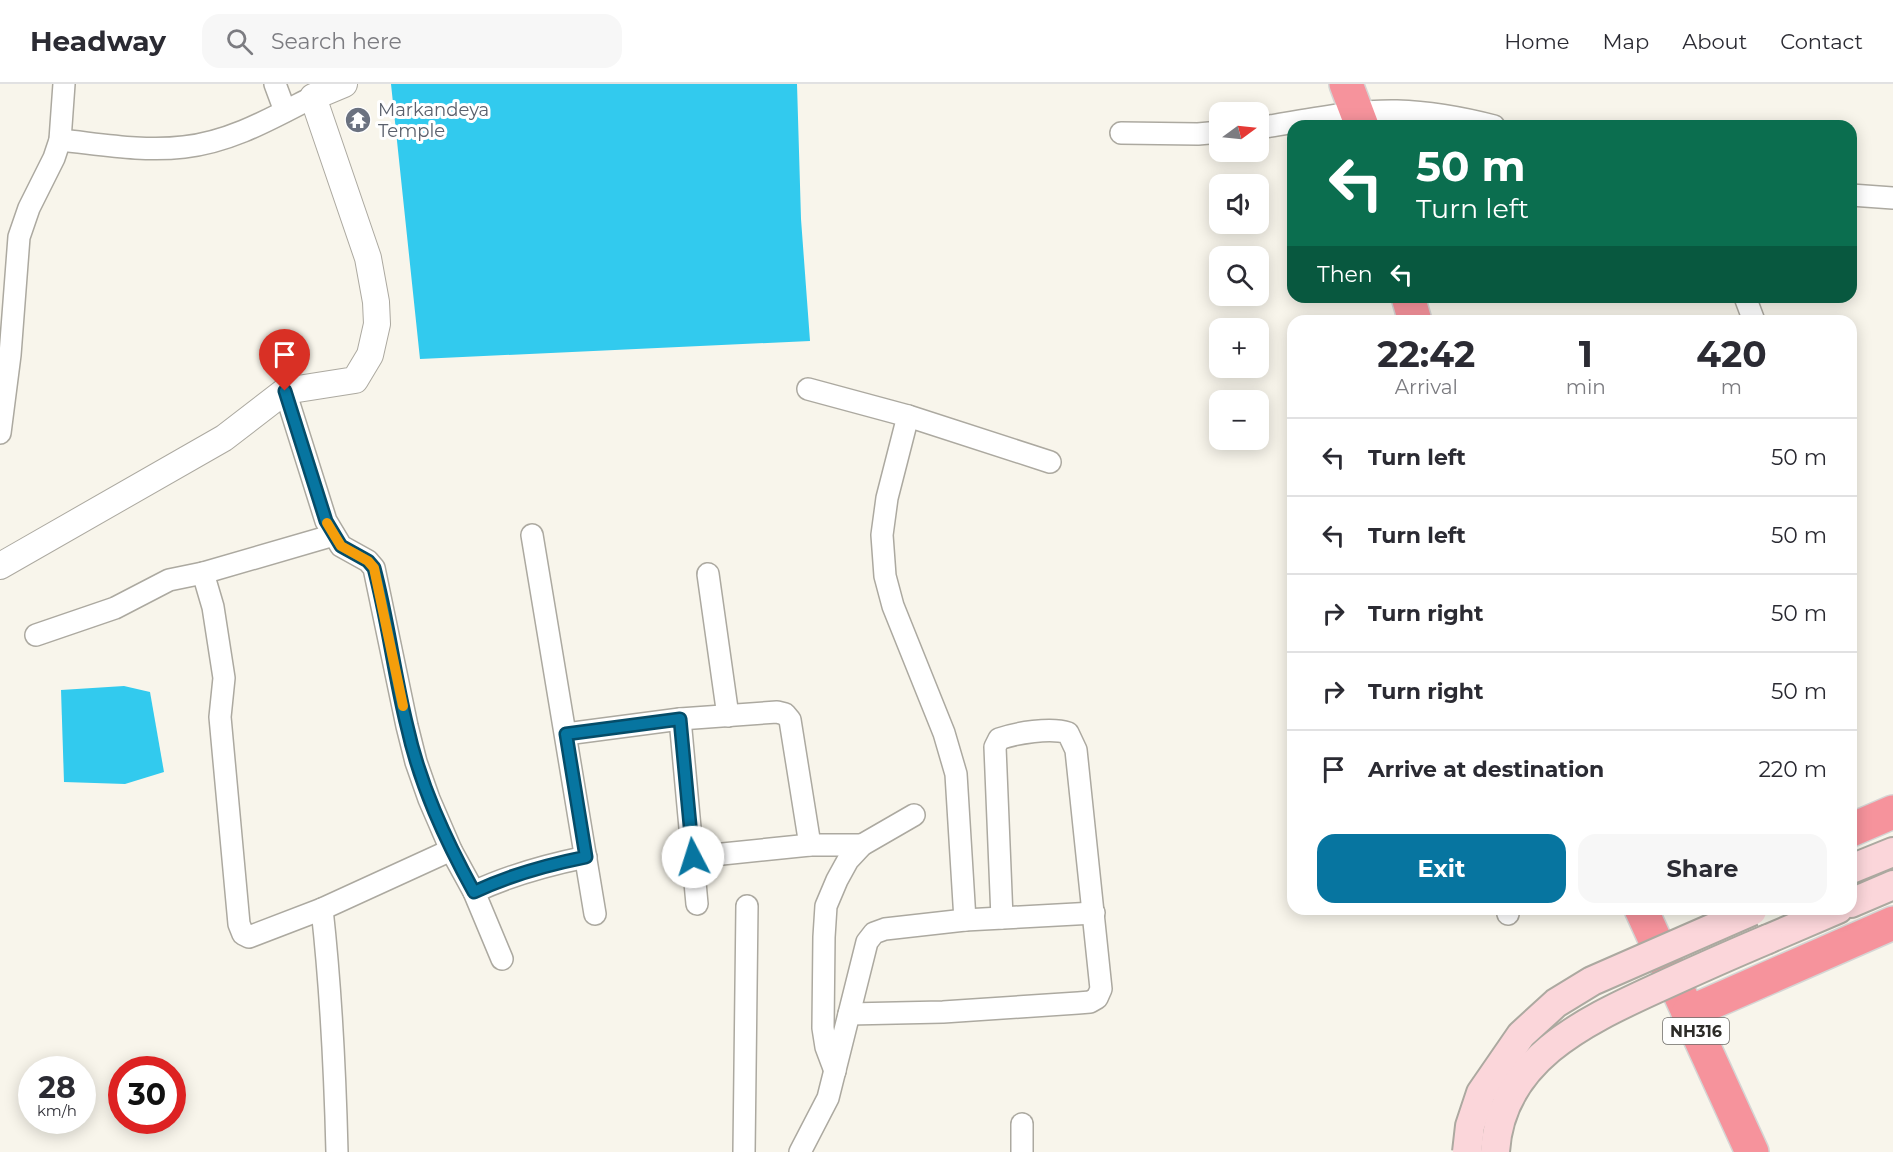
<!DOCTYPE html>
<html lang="en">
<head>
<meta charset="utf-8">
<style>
  :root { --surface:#fff; --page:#f7f7f7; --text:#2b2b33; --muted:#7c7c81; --line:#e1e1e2; --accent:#0775a0 }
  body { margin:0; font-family:Montserrat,sans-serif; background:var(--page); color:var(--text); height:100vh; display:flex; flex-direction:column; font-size:22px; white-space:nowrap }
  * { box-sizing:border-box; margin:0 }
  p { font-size:20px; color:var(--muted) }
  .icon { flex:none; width:33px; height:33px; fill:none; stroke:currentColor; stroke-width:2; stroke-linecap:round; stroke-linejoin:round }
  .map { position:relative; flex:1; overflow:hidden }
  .panel { position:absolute; left:1287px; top:231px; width:570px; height:600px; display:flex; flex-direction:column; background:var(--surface); border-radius:18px; box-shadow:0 3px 15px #0003 }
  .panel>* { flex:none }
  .hud { position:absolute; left:1287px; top:36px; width:570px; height:183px; border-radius:18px; box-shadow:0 3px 15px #0003; background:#0b6e4f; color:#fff; overflow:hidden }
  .needle { width:39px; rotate:75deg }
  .fabs { position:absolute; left:1209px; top:18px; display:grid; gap:12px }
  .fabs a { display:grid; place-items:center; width:60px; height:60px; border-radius:12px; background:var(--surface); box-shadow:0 3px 15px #0003; font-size:30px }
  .speed { position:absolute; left:18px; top:972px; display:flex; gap:12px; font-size:30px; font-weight:700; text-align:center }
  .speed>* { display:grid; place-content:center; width:78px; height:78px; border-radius:50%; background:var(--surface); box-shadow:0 3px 15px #0003; line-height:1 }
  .speed small { font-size:15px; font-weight:400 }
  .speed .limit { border:9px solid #d22; background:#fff; color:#111 }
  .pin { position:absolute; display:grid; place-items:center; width:51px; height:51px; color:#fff; margin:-62px -26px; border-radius:50% 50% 50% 0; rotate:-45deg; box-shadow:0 0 6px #0007 }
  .pin .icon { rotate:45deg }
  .me { position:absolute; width:66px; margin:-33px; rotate:355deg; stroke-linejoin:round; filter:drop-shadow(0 0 4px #0008) }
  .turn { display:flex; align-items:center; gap:21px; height:126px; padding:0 30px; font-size:27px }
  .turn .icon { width:78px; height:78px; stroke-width:2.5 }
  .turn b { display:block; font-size:42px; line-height:51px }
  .then { display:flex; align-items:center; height:57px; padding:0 30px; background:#0003; gap:12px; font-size:22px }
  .eta { display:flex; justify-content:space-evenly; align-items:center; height:102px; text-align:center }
  .eta b { font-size:36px; font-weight:700; line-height:42px }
  .button { display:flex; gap:12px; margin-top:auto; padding:12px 30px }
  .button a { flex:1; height:69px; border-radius:18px; background:var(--accent); color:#fff; font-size:24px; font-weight:700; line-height:69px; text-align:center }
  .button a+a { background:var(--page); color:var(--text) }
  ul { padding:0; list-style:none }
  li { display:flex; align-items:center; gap:18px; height:78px; padding:0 30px; border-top:2px solid var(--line) }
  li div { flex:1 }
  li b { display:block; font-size:22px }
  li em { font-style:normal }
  header { display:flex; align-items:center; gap:36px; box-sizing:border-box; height:84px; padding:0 30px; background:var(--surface); border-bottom:2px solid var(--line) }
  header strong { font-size:28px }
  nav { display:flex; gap:33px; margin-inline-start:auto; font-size:21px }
  .search { width:420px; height:54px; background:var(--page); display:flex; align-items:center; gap:15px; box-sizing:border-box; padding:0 21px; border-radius:18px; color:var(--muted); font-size:22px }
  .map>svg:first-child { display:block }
</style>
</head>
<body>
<header>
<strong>Headway</strong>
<div class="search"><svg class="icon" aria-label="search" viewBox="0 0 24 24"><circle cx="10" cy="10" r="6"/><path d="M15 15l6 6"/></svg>Search here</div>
<nav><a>Home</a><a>Map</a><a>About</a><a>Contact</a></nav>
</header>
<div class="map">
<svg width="1893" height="1068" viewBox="0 0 1893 1068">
  <rect width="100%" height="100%" fill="#f8f5eb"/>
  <g fill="#32caee">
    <polygon points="391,0 797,0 801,135 810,257 420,275"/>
    <polygon points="124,602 150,608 164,688 125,700 64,698 61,606"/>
  </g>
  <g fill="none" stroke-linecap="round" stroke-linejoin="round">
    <g stroke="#aca9a0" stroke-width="24">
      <g id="minor">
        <polyline points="275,0 285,27"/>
        <path d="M1258,44C1304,37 1351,26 1397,27C1430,28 1463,34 1494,42"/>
        <polyline points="1121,49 1198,50 1220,48"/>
        <path d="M60,56C100,60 143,68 184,63C231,58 272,34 313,13"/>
        <polyline points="1851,111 1893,114"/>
        <polyline points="1745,213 1754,237"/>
        <polyline points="808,305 908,332 1050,378"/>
        <polyline points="285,307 326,437 341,462 368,477 374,484 407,642 416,678 429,715 451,766 474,808 502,875"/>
        <polyline points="908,332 887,414 882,451 885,492 893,522 944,649 956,690 965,836"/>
        <polyline points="0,349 10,271 19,153 29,124 54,74 60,56 64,0"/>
        <polyline points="532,451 595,830"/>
        <polyline points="203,489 334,451"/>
        <polyline points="708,490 728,632"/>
        <polyline points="36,551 115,524 169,496 203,489 213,523 224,594 220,633 239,840 243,850 249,853 322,825 451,766"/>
        <polyline points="680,635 697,820"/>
        <polyline points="566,650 680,635 777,628 785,630 790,636 810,761"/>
        <polyline points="693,773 810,761 862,761"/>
        <path d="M474,808C510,791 547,781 586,773"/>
        <path d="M322,825C331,906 335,987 337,1068"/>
        <polyline points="1507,825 1508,830"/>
        <path d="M849,930L943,928L1078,919L1090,918L1097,914L1101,905L1076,666L1068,649C1051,643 1016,649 999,655L995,663L1002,834"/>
        <polyline points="835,987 826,963 823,944 824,853 826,822 837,796 848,776 862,761 914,731"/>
        <polyline points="1022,1040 1022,1068"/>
        <polyline points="744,1068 747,822"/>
        <polyline points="800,1068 828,1014 867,858 874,849 885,845 965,836 1094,829"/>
      </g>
    </g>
    <g stroke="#aca9a0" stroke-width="28">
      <polyline id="tertiary" points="0,482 224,354 285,307 355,296 370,271 377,240 376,218 368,174 313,13 344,0"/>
    </g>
    <g stroke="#aca9a0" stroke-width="32">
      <g id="secondary">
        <polyline points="1851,785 1893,768"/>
        <polyline points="1851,819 1893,801"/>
        <polyline points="1768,855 1838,825"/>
      </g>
    </g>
    <g stroke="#d5d5d4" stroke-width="36">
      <g id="trunk">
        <polyline points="1346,0 1362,42"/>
        <polyline points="1408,213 1415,237"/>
        <polyline points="1851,746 1893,728"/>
        <polyline points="1641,825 1752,1068"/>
        <polyline points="1688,929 1893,839"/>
      </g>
    </g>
    <use href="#minor" stroke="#fff" stroke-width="21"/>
    <use href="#tertiary" stroke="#fff" stroke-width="26"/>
    <use href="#secondary" stroke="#fbd6da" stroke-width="28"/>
    <use href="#trunk" stroke="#f6939c" stroke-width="33"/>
    <g stroke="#aca9a0" stroke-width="32" stroke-linecap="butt">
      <g id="secondary-bridge">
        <polyline points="1467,1068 1470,1042 1481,1009 1521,951 1556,919 1592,897 1752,827"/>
        <path d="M1495,1068C1500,977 1583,938 1655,905C1692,888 1730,871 1768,855"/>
      </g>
    </g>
    <use href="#secondary-bridge" stroke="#fbd6da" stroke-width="28"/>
  </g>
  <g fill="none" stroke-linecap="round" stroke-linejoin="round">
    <g stroke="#054c68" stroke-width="15">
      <path id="route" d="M285,307L326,437L341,462L368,477L374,484C388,536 394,590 407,642C420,701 445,755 474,808C510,791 546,781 586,773L566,650L680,635L693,773"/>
    </g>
    <use href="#route" stroke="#0775a0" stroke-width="10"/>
    <polyline stroke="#f59e0b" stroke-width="10" points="327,439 341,462 368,477 374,484 403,622"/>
  </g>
  <defs>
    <g id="temple-disc" transform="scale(1.35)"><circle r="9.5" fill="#6b7280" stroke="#fff"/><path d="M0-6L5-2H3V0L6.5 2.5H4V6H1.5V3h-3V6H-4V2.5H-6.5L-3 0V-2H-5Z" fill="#fff"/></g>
  </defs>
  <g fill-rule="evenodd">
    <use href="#temple-disc" x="358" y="36"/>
  </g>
  <g text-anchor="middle" stroke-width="6" stroke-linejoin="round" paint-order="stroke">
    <rect fill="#fff" stroke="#6c6b68" stroke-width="1.5" x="1663" y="934" width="66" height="26" rx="4.5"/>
    <g font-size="16" font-weight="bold" fill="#2d2c28">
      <text x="1696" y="953">NH316</text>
    </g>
    <g font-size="18" fill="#5b616d" stroke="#fff" text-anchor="start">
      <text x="378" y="32">Markandeya<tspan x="378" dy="21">Temple</tspan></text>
    </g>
  </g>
</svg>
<div class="fabs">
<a><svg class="needle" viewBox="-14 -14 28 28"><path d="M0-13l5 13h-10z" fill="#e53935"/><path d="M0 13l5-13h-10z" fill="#7c7c81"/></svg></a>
<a><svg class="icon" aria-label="sound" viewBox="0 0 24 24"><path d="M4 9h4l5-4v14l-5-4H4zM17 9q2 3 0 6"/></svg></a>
<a><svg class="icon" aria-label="search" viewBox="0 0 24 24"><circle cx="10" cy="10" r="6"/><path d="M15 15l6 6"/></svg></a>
<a>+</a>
<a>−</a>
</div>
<div class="speed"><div>28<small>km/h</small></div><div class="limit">30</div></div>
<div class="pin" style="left:285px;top:307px;background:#d93025"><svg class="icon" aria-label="arrive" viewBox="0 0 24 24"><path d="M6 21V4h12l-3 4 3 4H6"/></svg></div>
<svg class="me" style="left:693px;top:773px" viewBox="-20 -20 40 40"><circle r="19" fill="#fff"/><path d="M0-13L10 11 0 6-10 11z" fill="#0775a0"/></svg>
<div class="hud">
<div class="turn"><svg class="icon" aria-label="left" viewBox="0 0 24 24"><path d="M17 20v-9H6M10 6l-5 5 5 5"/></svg><div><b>50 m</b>Turn left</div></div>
<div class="then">Then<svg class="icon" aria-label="left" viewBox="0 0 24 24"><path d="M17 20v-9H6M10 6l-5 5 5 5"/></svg></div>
</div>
<section class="panel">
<div class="eta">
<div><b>22:42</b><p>Arrival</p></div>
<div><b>1</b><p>min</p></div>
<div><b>420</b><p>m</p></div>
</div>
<ul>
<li><svg class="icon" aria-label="left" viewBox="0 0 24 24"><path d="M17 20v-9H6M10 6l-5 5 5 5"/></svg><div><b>Turn left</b></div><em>50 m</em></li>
<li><svg class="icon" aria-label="left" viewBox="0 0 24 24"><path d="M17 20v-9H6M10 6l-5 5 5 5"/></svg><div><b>Turn left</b></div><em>50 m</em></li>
<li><svg class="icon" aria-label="right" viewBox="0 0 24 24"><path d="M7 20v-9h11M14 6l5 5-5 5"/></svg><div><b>Turn right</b></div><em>50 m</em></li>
<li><svg class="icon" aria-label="right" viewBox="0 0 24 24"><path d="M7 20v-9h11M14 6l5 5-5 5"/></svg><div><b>Turn right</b></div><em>50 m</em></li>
<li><svg class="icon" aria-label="arrive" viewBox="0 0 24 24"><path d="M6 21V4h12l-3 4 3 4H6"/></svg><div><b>Arrive at destination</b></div><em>220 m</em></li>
</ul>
<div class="button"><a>Exit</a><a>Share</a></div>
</section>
</div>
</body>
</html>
